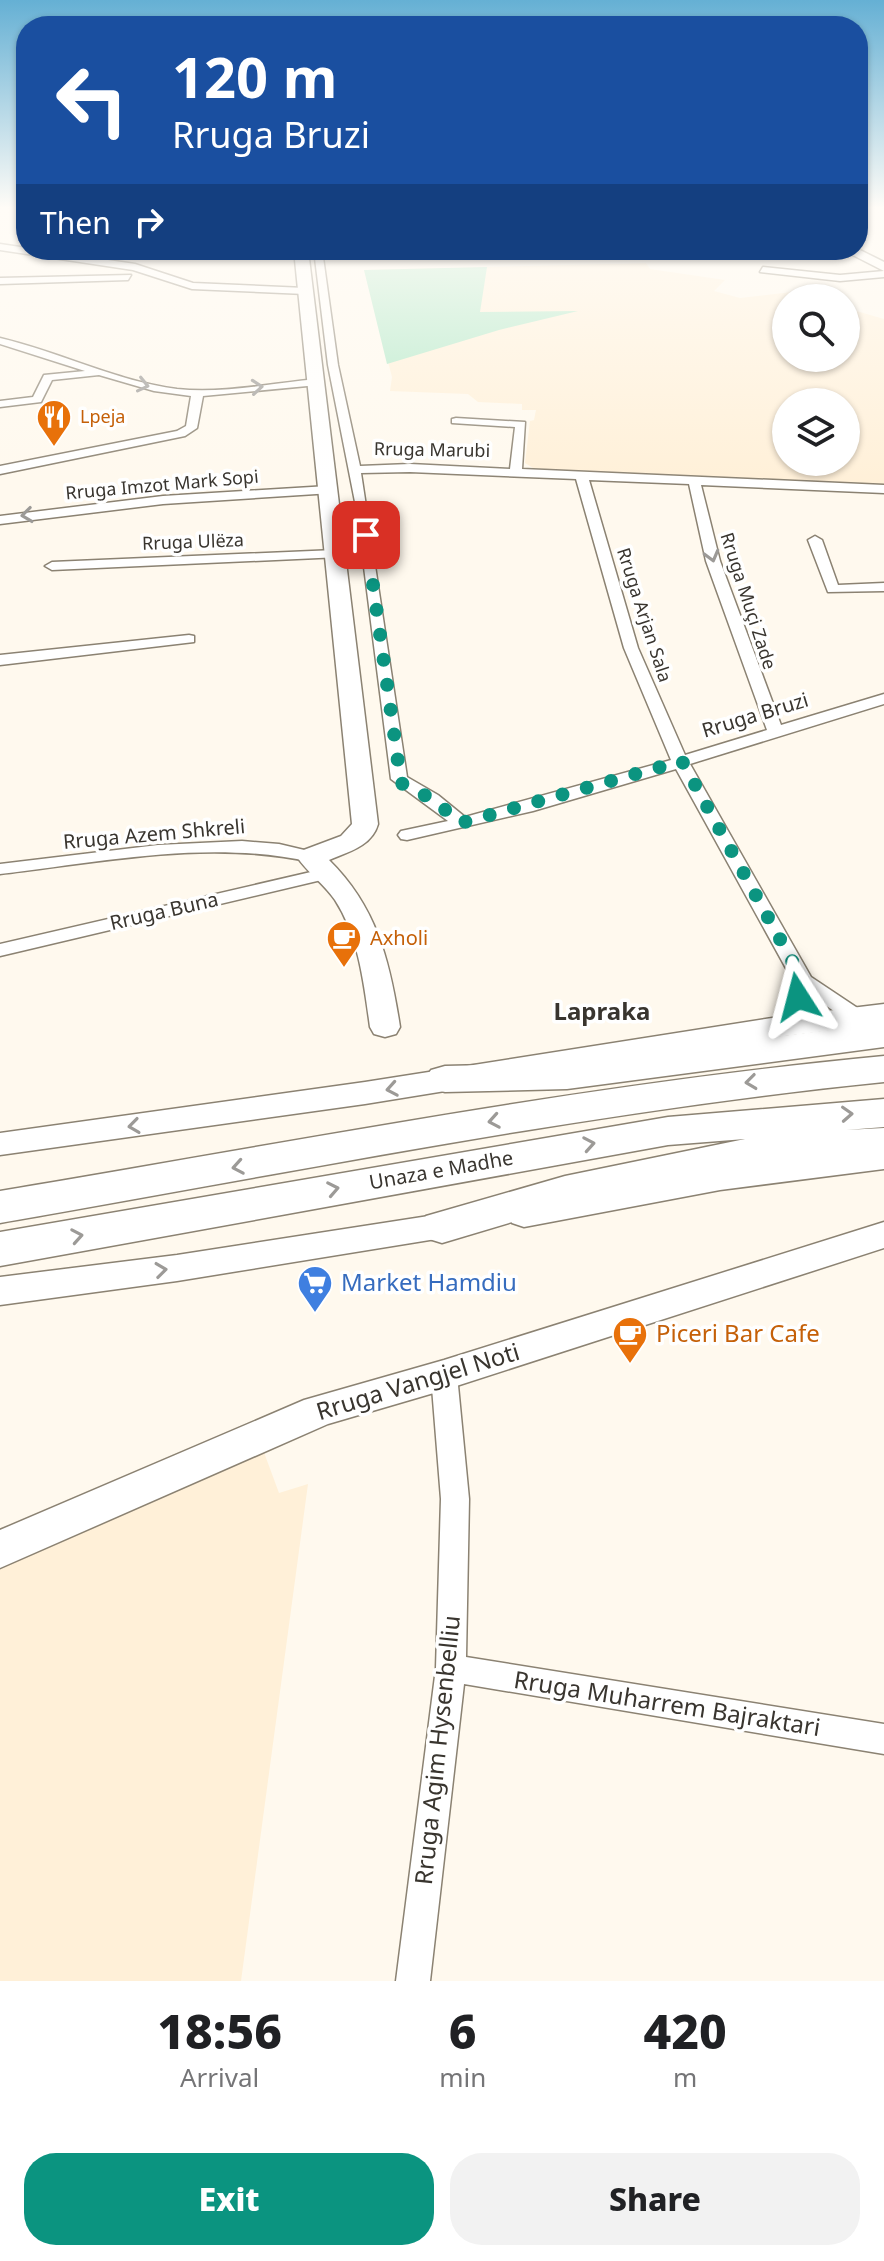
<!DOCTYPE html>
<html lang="en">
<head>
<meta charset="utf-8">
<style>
  :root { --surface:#fff; --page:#f2f2f2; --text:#202124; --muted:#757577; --accent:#0b9480 }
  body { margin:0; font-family:"Noto Sans",sans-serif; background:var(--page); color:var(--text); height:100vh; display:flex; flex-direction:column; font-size:30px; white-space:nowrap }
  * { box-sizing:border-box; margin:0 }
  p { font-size:26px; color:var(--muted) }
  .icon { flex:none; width:44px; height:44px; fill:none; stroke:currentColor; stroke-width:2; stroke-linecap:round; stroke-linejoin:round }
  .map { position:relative; height:1981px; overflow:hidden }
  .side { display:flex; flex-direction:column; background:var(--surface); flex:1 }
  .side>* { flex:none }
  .banner { position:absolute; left:16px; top:16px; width:852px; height:244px; border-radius:32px; box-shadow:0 2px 6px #0004; background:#1a4fa0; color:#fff; overflow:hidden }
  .controls { position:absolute; left:772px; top:284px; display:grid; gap:16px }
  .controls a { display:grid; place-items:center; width:88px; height:88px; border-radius:50%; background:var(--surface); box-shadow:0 2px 6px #0004; font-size:40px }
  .pin { position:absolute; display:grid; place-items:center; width:68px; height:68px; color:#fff; margin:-34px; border-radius:16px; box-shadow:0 4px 12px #0006 }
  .me { position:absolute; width:88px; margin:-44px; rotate:351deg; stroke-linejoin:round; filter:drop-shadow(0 0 6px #0008) }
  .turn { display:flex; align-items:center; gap:28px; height:168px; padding:0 24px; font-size:36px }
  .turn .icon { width:104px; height:104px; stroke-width:2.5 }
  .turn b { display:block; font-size:56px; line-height:68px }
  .then { display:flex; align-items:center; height:76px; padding:0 24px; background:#0003; gap:16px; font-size:30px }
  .eta { display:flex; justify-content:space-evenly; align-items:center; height:136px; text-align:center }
  .eta b { font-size:48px; font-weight:800; line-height:56px }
  .action { display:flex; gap:16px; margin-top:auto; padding:16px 24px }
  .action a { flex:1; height:92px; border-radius:32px; background:var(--accent); color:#fff; font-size:32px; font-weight:800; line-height:92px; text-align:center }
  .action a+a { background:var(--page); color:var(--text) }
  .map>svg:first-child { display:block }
</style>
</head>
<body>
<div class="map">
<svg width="884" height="1981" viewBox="0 0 884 1981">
  <rect width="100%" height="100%" fill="#fff9ee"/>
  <g fill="#fff0d8" fill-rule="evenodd">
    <path d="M646,263L650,269L725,280L714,291L740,298L792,292L813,298H786V358H846V308L884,319V487L538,471L525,463L530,421L534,420L536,410H522V404L478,402L468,394L390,391L392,377L364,270ZM786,402H846V462H786Z"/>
    <polygon points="262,1447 279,1493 308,1484 241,1981 0,1981 0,1563"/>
  </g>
  <polygon fill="#afe8c7" points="487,267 480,312 578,311 499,330 387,364 364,270"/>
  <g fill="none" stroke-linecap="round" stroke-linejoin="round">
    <g stroke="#8b8272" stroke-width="3">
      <g id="street">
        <polygon points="0,244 135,264 193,283 305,288 310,291 305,294 192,289 133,270 0,250"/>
        <path d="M314,250H322L338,365L360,466L410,464L510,469L515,427L452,423V419L456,418L525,422L522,469L884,485V493L701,485L720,561L781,725L884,694V704L690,764L811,977L862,1011L865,1016L862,1021H848L808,993L792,1031H778L775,1026L793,981L676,769L533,811L407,840L401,839L398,835L401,831L448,821L391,779L357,512L328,365ZM410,472L576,479L624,648L671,760L465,817L438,795L407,777L361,473ZM589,480L689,484L706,561L767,730L685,755L638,648Z"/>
        <polygon points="763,267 840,275 884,271 884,277 840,281 760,272"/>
        <polygon points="131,275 128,280 0,284 0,278"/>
        <path d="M0,338C60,352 116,381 177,389C223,394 272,383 318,379L323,382L318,385L203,396L197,428L185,436L0,474V466L177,431L186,426L191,396L154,391L99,375L52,380L41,402L0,407V401L33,397L44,375L85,371L0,344Z"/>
        <polygon points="328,486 334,490 332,493 163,504 0,524 0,516 163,496"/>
        <polygon points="815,536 822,540 838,585 884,583 884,591 828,592 808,540"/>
        <polygon points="335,550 340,551 340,557 52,570 45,566 52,562"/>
        <polygon points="189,635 194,636 194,642 0,665 0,655"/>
        <path d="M242,841L279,844L317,853L320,857L311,862C209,839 102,862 0,874V864L158,845Z"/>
        <polygon points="328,868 337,873 334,877 0,956 0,944"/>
        <polygon points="444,1365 453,1368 457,1375 469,1499 466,1657 884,1724 884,1754 464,1684 430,1981 396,1981 436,1668 441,1499 431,1375 435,1368"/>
      </g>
    </g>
    <g stroke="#8b8272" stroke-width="3">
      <g id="secondary">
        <polygon points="858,249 884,262 884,271 843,250"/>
        <path d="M294,250H308L378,824C372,846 348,852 329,860C377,907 390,962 400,1027L396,1034L385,1037L374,1034L370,1027C364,984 359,937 335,900C324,884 308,873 297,857L301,851L341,836L352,824Z"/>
        <polygon points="884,1004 884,1024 785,1036 365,1104 0,1155 0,1133 365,1082 785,1016"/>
        <polygon points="884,1145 884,1169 720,1190 524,1227 512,1223 507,1214 512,1205 524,1201 720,1166"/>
        <polygon points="461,1211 473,1215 479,1224 473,1233 177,1281 0,1305 0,1277 177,1255"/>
        <polygon points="884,1222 884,1248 444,1390 328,1424 0,1568 0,1530 304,1400 444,1360"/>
      </g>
    </g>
    <g stroke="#8b8272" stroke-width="3">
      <g id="highway">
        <polygon points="884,1023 884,1047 567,1089 445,1092 431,1088 425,1079 431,1070 445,1066 567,1063"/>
        <path d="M884,1056V1082C586,1112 294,1172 0,1223V1191C294,1142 587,1084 884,1056Z"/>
        <polygon points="884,1099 884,1127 846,1130 884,1128 884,1156 757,1166 566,1206 442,1243 426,1238 420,1227 426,1216 565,1176 745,1139 668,1145 0,1266 0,1232 668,1117"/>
      </g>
    </g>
    <use href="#street" fill="#fff" fill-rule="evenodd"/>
    <use href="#secondary" fill="#fff" fill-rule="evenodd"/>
    <use href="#highway" fill="#fff" fill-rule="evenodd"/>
  </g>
  <defs><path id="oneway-chevron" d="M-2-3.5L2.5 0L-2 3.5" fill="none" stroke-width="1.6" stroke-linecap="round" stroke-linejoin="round" transform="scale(2)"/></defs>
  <g stroke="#9c9a97">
    <use href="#oneway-chevron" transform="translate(143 385) rotate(13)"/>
    <use href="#oneway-chevron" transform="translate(257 387) rotate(-5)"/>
    <use href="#oneway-chevron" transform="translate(27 515) rotate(173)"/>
    <use href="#oneway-chevron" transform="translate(712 556) rotate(75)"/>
    <use href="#oneway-chevron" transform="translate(751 1082) rotate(173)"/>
    <use href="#oneway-chevron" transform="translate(392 1089) rotate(170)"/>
    <use href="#oneway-chevron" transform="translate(847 1114) rotate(-3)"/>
    <use href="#oneway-chevron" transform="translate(494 1121) rotate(170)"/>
    <use href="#oneway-chevron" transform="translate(134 1126) rotate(172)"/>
    <use href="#oneway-chevron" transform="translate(589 1144) rotate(-10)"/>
    <use href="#oneway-chevron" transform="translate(238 1167) rotate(170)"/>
    <use href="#oneway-chevron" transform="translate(333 1189) rotate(-11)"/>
    <use href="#oneway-chevron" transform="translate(77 1236) rotate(-10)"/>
    <use href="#oneway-chevron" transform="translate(161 1270) rotate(-7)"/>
  </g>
  <linearGradient id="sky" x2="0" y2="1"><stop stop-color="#65b0d4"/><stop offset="0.43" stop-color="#fffcf7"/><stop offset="1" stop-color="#fffcf7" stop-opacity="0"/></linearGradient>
  <rect width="884" height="483" fill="url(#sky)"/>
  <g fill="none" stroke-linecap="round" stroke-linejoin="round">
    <polyline stroke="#0b9480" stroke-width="14" stroke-dasharray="0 25.2" points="366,535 401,783 432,799 461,823 682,761 803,981 798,997"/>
  </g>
  <defs>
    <g id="restaurant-pin" transform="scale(1.8)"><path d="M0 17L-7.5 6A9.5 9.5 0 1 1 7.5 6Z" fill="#e8710a" stroke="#fff"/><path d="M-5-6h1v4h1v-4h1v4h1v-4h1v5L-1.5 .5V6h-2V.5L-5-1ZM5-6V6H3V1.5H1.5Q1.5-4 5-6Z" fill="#fff"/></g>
    <g id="cafe-pin" transform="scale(1.8)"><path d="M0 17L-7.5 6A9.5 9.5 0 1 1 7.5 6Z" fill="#e8710a" stroke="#fff"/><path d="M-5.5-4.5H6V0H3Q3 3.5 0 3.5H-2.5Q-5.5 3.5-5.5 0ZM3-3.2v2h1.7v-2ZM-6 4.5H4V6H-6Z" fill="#fff"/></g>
    <g id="supermarket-pin" transform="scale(1.8)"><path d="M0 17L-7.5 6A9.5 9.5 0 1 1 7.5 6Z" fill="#3f7fe0" stroke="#fff"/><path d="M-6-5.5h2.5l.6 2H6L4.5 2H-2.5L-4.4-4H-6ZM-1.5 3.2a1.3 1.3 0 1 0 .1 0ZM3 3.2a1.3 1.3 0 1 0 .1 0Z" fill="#fff"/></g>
  </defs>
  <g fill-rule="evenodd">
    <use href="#restaurant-pin" x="54" y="417"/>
    <use href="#cafe-pin" x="344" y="938"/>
    <use href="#supermarket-pin" x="315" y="1283"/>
    <use href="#cafe-pin" x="630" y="1334"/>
  </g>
  <g text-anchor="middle" stroke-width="7" stroke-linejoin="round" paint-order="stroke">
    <g font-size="18" fill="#c56008" stroke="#fff" text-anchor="start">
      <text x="80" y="423">Lpeja</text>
    </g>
    <g font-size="18" fill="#39352f" stroke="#fff">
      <text transform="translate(432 450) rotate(1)" y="6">Rruga Marubi</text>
      <text transform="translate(162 485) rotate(-5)" y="6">Rruga Imzot Mark Sopi</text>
      <text transform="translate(193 542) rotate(-2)" y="6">Rruga Ulëza</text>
      <text transform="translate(748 601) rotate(72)" y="6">Rruga Muçi Zade</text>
      <text transform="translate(644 615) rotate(72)" y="6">Rruga Arjan Sala</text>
    </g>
    <g font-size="20" fill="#39352f" stroke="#fff">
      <text transform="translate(755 715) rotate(-17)" y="7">Rruga Bruzi</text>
      <text transform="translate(154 834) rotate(-5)" y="7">Rruga Azem Shkreli</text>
      <text transform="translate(164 911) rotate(-13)" y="7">Rruga Buna</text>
      <text transform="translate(441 1170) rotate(-10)" y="7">Unaza e Madhe</text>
    </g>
    <g font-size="20" fill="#c56008" stroke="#fff" text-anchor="start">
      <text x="370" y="945">Axholi</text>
    </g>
    <g font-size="24" font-weight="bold" fill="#39352f" stroke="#fff">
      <text x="602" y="1020">Lapraka</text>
    </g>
    <g font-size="24" fill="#366cbe" stroke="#fff" text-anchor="start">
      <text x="341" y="1291">Market Hamdiu</text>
    </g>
    <g font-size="24" fill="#c56008" stroke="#fff" text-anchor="start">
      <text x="656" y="1342">Piceri Bar Cafe</text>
    </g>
    <g font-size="24" fill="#39352f" stroke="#fff">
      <text transform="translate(418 1382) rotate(-17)" y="8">Rruga Vangjel Noti</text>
      <text transform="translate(667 1704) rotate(9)" y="8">Rruga Muharrem Bajraktari</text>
      <text transform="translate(438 1750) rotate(-84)" y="8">Rruga Agim Hysenbelliu</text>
    </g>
  </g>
</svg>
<div class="controls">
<a><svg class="icon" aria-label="search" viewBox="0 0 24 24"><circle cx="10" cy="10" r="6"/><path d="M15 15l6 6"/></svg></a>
<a><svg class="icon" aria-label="layers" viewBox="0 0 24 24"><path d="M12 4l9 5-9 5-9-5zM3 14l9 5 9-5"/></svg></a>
</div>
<div class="pin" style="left:366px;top:535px;background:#d93025"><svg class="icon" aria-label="arrive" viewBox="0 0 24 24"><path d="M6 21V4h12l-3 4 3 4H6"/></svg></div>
<svg class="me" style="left:798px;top:997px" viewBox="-20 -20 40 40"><path d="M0-17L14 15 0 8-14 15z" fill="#0b9480" stroke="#fff" stroke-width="4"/></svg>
<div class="banner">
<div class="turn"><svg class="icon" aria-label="left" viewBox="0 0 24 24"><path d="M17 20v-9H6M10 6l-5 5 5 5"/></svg><div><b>120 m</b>Rruga Bruzi</div></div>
<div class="then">Then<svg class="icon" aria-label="right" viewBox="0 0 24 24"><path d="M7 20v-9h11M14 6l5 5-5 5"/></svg></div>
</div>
</div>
<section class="side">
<div class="eta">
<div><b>18:56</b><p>Arrival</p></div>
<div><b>6</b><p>min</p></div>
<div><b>420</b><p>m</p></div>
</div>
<div class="action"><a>Exit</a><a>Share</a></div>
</section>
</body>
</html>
